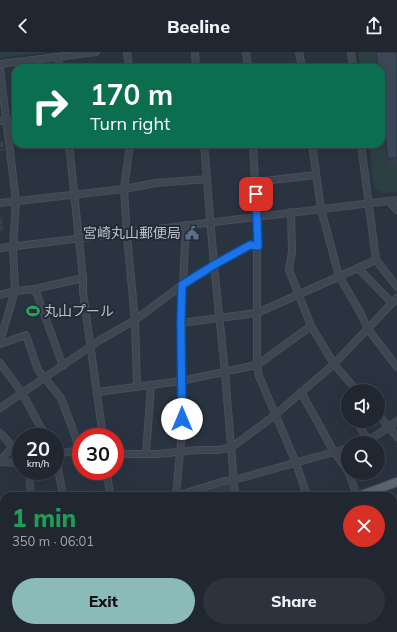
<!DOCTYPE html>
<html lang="en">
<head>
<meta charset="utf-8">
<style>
  :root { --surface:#202731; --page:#2d333d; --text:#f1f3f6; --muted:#a2a5ab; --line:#3d444d; --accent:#8bbbb9 }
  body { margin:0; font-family:Mulish,"Noto Sans JP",sans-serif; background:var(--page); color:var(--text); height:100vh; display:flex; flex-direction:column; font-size:15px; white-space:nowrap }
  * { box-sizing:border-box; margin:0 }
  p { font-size:13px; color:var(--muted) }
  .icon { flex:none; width:22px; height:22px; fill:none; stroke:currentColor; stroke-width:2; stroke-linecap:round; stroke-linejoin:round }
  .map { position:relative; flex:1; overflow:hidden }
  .drawer { position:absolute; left:0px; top:440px; width:397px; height:140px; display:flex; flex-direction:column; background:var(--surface); border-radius:12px 12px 0 0; box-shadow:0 4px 16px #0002,0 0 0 1px var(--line) }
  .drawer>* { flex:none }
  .guide { position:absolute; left:12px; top:12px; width:373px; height:84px; border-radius:12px; box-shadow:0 4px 16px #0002,0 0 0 1px var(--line); background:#0b6e4f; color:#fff; overflow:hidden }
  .fabs { position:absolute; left:341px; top:332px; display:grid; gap:8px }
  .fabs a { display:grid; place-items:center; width:44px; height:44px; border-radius:50%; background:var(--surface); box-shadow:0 4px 16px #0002,0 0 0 1px var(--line); font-size:20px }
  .speed { position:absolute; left:12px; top:376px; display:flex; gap:8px; font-size:20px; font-weight:700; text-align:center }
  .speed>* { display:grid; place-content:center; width:52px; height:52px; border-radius:50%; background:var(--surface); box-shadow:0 4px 16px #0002,0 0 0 1px var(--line); line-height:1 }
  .speed small { font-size:10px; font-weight:400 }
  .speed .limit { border:6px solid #d22; background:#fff; color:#111 }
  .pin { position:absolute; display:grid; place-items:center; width:34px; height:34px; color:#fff; margin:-17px; border-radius:8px; box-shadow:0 2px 6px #0006 }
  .me { position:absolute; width:44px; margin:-22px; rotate:0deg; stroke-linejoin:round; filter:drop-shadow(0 0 3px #0008) }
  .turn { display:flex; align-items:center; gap:14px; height:84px; padding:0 12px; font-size:18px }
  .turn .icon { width:52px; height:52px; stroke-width:2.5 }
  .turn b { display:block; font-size:28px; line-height:34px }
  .round { display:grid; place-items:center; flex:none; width:42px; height:42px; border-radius:21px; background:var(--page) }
  .headline { display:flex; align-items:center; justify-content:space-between; height:68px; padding:0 12px }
  h1 { font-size:24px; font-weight:800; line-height:30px; color:#1e9e55 }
  .action { display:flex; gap:8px; margin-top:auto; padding:8px 12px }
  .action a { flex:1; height:46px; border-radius:24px; background:var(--accent); color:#111; font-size:16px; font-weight:800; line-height:46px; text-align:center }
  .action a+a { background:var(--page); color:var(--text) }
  header { display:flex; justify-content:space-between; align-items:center; height:52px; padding:0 12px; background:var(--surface); font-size:18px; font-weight:800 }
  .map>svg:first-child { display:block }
</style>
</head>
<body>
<header><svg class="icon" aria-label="back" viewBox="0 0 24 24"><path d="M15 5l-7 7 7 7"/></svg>Beeline<svg class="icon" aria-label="share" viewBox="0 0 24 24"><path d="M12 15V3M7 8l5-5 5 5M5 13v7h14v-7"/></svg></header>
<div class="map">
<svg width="397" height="580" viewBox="0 0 397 580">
  <rect width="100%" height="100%" fill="#2a3441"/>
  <g fill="#2c4043">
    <polygon points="0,0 47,0 0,6"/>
    <polygon points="358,0 397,0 397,140 383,141 374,135 369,92 381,92 381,16 360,16"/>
    <polygon points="229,432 231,433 232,444 212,444 210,437"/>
  </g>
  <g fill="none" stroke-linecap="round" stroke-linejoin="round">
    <g stroke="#474f5b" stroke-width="8">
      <g id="minor">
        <polyline points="127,0 129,16"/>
        <polyline points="195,0 196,16"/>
        <polyline points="246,0 248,16"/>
        <polyline points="299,0 302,16"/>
        <polyline points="351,0 353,16"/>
        <polyline points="58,5 60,16"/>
        <polyline points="0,12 96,0"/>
        <polyline points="0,17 16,149 13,195 15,239 0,289"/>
        <polyline points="0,69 16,68"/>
        <polyline points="69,92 83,226 83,240 103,385"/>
        <polyline points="130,92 124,137 127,184 135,268 137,335"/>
        <polyline points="204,92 214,213 225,320 235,444"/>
        <polyline points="253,92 257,165 257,313 259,324 296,411 307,444"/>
        <polyline points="312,92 321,157 339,224 360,260 368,277 397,315"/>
        <polyline points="361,92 376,208 397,235"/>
        <polyline points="255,130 316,123"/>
        <polyline points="389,149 397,158"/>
        <polyline points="0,151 124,137 156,131 207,127"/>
        <polyline points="291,160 292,200 289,218 311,274 334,312 357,339"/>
        <polyline points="0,196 397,148"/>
        <polyline points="358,216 392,251"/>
        <polyline points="35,237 63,314"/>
        <polyline points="0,243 15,239 35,237 83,226"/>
        <polyline points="181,271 257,261 376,208"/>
        <polyline points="0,292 26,283 38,318 61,346 76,386 78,399"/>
        <polyline points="0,311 22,341 46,385"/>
        <polyline points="97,340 181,329 257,313 311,274"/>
        <polyline points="301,340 334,400 348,419"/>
        <polyline points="0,356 100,288 135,268 182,233 214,213 251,193 258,194"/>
        <polyline points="378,362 397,385"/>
        <polyline points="356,369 368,388"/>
        <polyline points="0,381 21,403"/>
        <polyline points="361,391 377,383 397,369"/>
        <polyline points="55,400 63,444"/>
        <polyline points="55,402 81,398"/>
        <polyline points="115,402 157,402 198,398 218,398 232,395 275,363 334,312 397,246"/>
        <polyline points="146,402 151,333"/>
        <polyline points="0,409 13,394"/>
        <polyline points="0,410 21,411"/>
        <polyline points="29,419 31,444"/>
        <polyline points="107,419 110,444"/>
        <polyline points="349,421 357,444"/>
        <polyline points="176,444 182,379 181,271 186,173"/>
        <polyline points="176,444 224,429 234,428 348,396"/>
        <polyline points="0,486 4,485"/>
        <polyline points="393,504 397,509"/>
        <polyline points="0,562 4,570"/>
        <polyline points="250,576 250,580"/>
        <polyline points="165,580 165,576"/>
      </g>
    </g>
    <g stroke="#474f5b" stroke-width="10">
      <g id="major">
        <polyline points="359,444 397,430"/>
        <polyline points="21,576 21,580"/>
        <polyline points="3,580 7,576"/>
        <polyline points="12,580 14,576"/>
      </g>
    </g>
    <use href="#minor" stroke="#3e4651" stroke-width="6"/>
    <use href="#major" stroke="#5c6571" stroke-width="8"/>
  </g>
  <g fill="#343e4b">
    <polygon points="376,0 397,0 397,113 388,114 381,54 381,16 377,16"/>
    <polygon points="0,90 4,95 4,99 0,100"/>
    <polygon points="0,165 3,173 3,178 0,179"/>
    <polygon points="190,175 197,180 197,184 190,185"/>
  </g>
  <polygon fill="#2a323d" points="69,576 76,576 69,579"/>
  <g fill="#3c4857" stroke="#2a323d">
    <polygon points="376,0 397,0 397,105 388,107 381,47 381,16 378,16"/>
    <polygon points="3,89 4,95 0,96 0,90"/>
    <polygon points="0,165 2,165 3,173 0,173"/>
    <polygon points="196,174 197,180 190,181 190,175"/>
    <polygon points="29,576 37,576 38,579 37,580 31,580"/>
    <polygon points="52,576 69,576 70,578 78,576 95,576 96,580 52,580"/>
    <polygon points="119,576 131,576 131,580 120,580"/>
  </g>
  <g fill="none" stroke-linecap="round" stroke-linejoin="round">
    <g stroke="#114b97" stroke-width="10">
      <polyline id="route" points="182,367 181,271 182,233 214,213 250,193 258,194 256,142"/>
    </g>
    <use href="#route" stroke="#1a73e8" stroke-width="7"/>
  </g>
  <defs>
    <g id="civic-bare" transform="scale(1.08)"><path d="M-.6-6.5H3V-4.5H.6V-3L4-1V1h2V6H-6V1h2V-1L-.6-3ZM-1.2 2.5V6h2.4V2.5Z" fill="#5c6f8a" stroke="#222b37" stroke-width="2.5" paint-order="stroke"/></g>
    <g id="stadium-bare" transform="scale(1.08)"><path d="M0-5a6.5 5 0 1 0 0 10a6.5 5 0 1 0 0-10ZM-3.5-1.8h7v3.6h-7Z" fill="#2e9e5b" stroke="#222b37" stroke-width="2.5" paint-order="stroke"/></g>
  </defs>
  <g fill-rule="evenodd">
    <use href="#civic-bare" x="192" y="181"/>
    <use href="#stadium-bare" x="33" y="259"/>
  </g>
  <g text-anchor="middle" stroke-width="4" stroke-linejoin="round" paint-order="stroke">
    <g font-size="14" fill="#bbc1cb" stroke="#222b37" text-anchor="end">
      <text x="181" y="186">宮崎丸山郵便局</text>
      <text x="44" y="264" text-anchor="start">丸山プール</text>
    </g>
  </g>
</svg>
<div class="fabs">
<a><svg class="icon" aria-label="sound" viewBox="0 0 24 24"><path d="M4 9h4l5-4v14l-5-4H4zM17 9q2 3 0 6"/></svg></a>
<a><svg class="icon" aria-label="search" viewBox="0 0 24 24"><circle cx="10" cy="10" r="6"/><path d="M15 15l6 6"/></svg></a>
</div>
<div class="speed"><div>20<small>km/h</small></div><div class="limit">30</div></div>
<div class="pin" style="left:256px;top:142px;background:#d93025"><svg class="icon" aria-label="arrive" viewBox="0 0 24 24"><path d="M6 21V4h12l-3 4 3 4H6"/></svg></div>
<svg class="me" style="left:182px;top:367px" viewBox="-20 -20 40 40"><circle r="19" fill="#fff"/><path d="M0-13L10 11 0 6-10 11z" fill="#1a73e8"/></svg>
<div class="guide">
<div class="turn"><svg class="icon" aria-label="right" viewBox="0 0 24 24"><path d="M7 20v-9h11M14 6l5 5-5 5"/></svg><div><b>170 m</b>Turn right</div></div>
</div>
<section class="drawer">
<div class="headline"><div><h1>1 min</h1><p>350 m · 06:01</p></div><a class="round" style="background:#d93025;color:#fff"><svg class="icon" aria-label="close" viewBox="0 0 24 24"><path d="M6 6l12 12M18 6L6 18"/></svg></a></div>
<div class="action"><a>Exit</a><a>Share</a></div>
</section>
</div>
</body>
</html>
